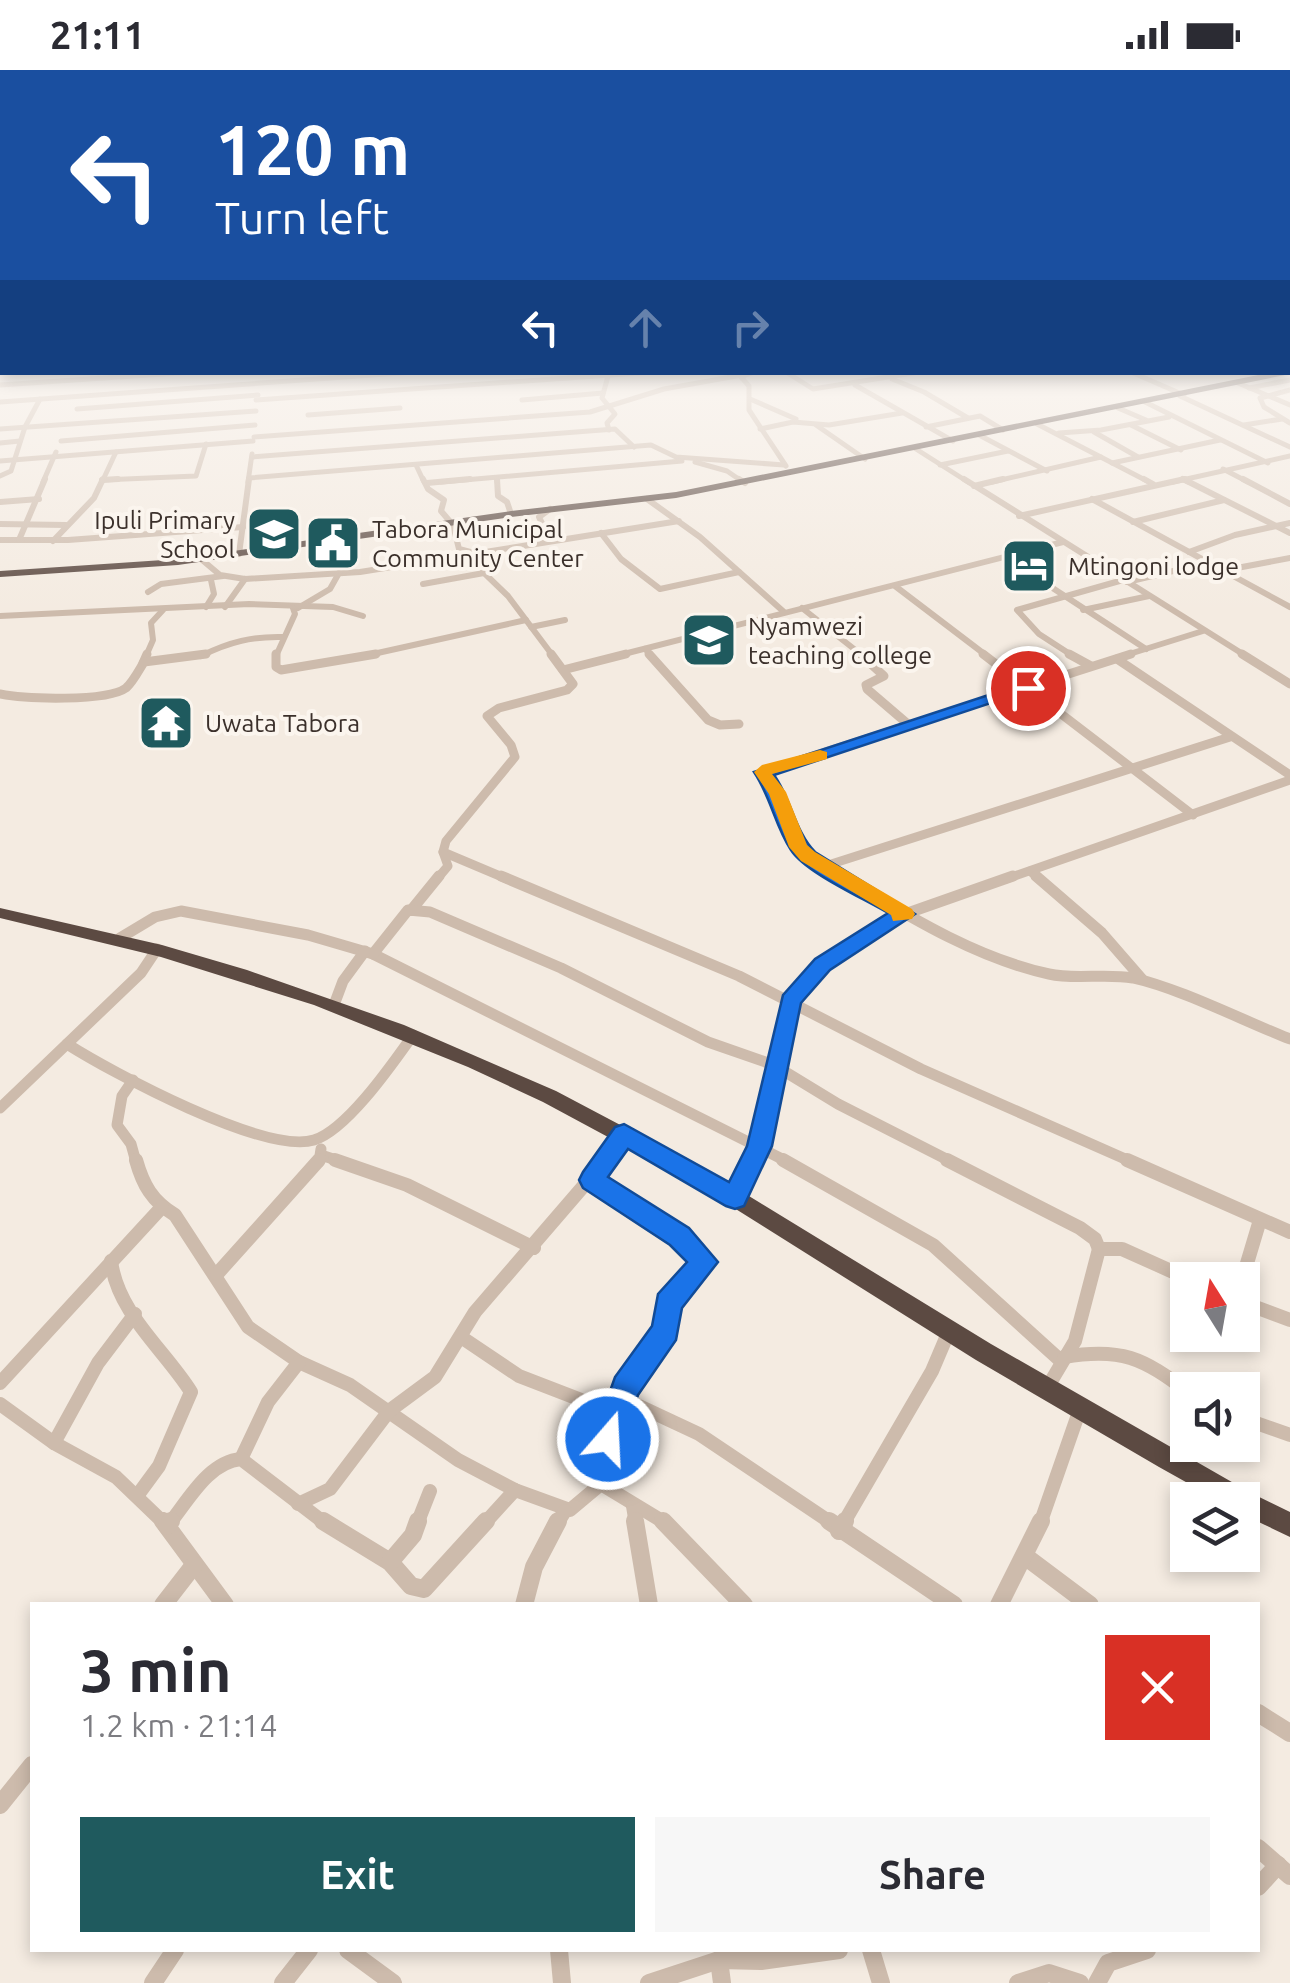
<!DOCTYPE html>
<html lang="en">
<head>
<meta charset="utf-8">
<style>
  :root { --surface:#fff; --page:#f7f7f7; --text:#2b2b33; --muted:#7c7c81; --accent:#1f5a5e }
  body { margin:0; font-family:Ubuntu,sans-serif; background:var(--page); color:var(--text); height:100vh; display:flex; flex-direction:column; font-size:38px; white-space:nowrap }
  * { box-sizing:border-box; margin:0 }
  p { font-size:32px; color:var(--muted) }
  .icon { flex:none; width:55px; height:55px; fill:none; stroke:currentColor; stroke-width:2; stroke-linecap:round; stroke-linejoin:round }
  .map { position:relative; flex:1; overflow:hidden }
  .side { position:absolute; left:30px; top:1532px; width:1230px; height:350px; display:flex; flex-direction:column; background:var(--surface); border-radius:0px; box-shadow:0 5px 15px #0003 }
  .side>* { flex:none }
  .guide { position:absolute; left:0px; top:0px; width:1290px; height:305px; box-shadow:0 5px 15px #0003; background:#1a4fa0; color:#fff; overflow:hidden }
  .needle { width:65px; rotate:349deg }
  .buttons { position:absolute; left:1170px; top:1192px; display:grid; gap:20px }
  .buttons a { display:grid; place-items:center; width:90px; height:90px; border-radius:0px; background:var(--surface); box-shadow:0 5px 15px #0003; font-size:50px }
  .pin { position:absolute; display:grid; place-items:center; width:85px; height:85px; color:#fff; margin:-42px; border:5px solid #fff; border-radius:50%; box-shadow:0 2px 10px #0007 }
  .me { position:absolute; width:110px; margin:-55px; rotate:19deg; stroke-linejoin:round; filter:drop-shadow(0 0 8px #0008) }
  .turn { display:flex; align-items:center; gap:35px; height:210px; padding:0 50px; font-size:45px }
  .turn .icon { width:130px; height:130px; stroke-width:2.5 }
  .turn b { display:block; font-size:70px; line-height:85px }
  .lanes { display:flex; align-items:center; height:95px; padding:0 50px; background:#0003; justify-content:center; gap:50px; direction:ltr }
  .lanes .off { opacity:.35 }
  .round { display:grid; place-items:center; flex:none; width:105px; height:105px; border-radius:0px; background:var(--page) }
  .overview { display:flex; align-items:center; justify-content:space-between; height:170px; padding:0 50px }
  h1 { font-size:60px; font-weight:600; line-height:75px }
  .primary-button { display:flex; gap:20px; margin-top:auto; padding:20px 50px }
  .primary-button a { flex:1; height:115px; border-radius:0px; background:var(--accent); color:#fff; font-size:40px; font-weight:600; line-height:115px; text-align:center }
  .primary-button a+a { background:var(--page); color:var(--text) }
  .status { display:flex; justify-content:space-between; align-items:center; height:70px; padding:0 50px; background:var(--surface); direction:ltr }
  .status svg { height:28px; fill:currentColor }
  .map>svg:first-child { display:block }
</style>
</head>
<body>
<div class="status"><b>21:11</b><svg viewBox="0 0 49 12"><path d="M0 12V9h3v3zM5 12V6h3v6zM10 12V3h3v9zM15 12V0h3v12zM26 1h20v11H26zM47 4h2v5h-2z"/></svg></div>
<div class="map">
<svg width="1290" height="1913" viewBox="0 0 1290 1913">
  <rect width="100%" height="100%" fill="#f4ebe1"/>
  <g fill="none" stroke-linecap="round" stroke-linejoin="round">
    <g stroke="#cdbbac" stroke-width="5">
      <polyline points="754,302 741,307 749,316 749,340 786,396"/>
      <polyline points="786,302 813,319 919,302"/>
      <polyline points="1131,302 1184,325"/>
      <polyline points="608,306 602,328 615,344 607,353 609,360"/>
      <polyline points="892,309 924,322 968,348"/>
      <polyline points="1238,313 1290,335"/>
      <polyline points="0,315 193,302"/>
      <polyline points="855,315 953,371"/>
      <polyline points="1249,318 1290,310"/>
      <polyline points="1290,320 1260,328 1264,337 1290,353"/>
      <polyline points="1180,326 1290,377"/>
      <polyline points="750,329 796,349"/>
      <polyline points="256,330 653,302"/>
      <polyline points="522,330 603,323"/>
      <polyline points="0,332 414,302"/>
      <polyline points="1145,332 1268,393"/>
      <polyline points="1118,338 1146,350"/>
      <polyline points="77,339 258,325"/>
      <polyline points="308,345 400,338"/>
      <polyline points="1037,354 1149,412"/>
      <polyline points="816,355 865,389"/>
      <polyline points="1131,355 1181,380"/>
      <polyline points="1244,355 1282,349"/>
      <polyline points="926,357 980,346 1003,360"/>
      <polyline points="0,359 256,341"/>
      <polyline points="760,359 793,352 829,355 902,343"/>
      <polyline points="1094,362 1138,387"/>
      <polyline points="1059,363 1101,360 1169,347"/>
      <polyline points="979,365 1047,401"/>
      <polyline points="254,367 590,342 664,319 742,305"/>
      <polyline points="61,371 255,355"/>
      <polyline points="0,373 20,371"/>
      <polyline points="916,379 968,412"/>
      <polyline points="252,387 615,359 634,377"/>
      <polyline points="0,391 253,371"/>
      <polyline points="695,392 727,401 743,412"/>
      <polyline points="1112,393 1220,370"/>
      <polyline points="416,395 424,412"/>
      <polyline points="940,395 1008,381"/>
      <polyline points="1223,399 1248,412"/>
      <polyline points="0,406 11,401 25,357 40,329"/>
      <polyline points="249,408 651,375 676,387 784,395"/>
      <polyline points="497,408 497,412"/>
      <polyline points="1182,409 1188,412"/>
      <polyline points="102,410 196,406 206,374"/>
      <polyline points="43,412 56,382"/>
      <polyline points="102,412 116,382"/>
      <polyline points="248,412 252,384"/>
      <polyline points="441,412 682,391"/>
      <polyline points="992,412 1101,387"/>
      <polyline points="1173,412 1290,386"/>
    </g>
    <g stroke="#cdbbac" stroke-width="6">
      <polyline points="423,409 428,419 444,430 441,441 453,455 459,479 474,483 480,499 508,526 553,586"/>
      <polyline points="497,409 498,426 507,432 511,444"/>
      <polyline points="739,409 745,413"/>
      <polyline points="964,409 1246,586"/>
      <polyline points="1144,409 1153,414"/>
      <polyline points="1183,409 1290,463"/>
      <polyline points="1243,409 1290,434"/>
      <polyline points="102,410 118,409"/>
      <polyline points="427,413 470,409"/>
      <polyline points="974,416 1003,409"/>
      <polyline points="647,429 700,467 784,542"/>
      <polyline points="1092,429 1290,537"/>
      <polyline points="0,432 39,429"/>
      <polyline points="550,439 539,447 550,470"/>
      <polyline points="1019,446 1185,409"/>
      <polyline points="1133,452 1224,430"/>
      <polyline points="0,454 66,455"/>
      <polyline points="601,463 621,489 660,519 739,502"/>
      <polyline points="0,470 68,470 243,457"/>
      <polyline points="19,470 45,409"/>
      <polyline points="53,471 94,428 103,409"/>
      <polyline points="1189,482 1235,465 1290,453"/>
      <polyline points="239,484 249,409"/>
      <polyline points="1005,487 1146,579"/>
      <polyline points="201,489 220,505 245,509 360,502 679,451"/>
      <polyline points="1221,501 1290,488"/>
      <polyline points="1127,512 1207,493"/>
      <polyline points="423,514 484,503"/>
      <polyline points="895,516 987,586"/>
      <polyline points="148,522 161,514 223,506"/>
      <polyline points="206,537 214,524 211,510"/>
      <polyline points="225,537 245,509"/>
      <polyline points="298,538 330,519 339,503"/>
      <polyline points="802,538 863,586"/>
      <polyline points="1083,540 1149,526"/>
      <polyline points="0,546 249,534 333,537 363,546"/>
      <polyline points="531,557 565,550"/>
      <polyline points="645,579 652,586"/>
      <polyline points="146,586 153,570 151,553 163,540"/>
      <path d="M201,586C229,572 253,566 284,567"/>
      <polyline points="276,586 295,544 293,538"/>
      <polyline points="364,586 526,550"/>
      <polyline points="616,586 1063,472"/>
      <polyline points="1073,586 1039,564 1017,540 1123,510"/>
      <polyline points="1123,586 1203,561"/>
    </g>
    <g stroke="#cdbbac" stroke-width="9">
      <polyline points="276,584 276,597 281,600 376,584"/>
      <polyline points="649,584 708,650 720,655 739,654"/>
      <polyline points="860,584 884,606 866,615 867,619 909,655"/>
      <polyline points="983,584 1193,745"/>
      <polyline points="1069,584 1091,596"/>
      <polyline points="1242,584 1290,614"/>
      <polyline points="1117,589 1290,705"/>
      <polyline points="143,593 147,584"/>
      <polyline points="563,600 626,584"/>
      <path d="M0,624C24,629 107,632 126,618C133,612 139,600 144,592L206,584"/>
      <polyline points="443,782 507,809"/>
      <polyline points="825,796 1230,667"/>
      <polyline points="1030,801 1039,809"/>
      <polyline points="437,809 448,796 443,782 446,771 515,687 511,675 487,646 499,638 567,620 573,614 551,584"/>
      <polyline points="845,809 802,780 778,724 763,702 1131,584"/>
      <polyline points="1006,809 1290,710"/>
    </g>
    <g stroke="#cdbbac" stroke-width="11">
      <polyline points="501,806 739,906 921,999 1132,1092"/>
      <path d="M841,806C905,844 975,888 1049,904C1075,910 1105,903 1133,908C1179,918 1244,951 1290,969"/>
      <polyline points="1036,806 1102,863 1142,909"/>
      <polyline points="413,838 439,806"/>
      <polyline points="120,868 155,847 181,841 308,865 373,884 788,1092"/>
      <polyline points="373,884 408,840 430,842 561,898 708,972 774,995 838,1034 952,1092"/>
      <polyline points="334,935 343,911 365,881"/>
      <path d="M67,974C111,1002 265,1085 314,1070C347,1060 393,993 413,965"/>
      <polyline points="133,1010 122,1026 117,1055 131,1074 136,1092"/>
      <polyline points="0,1038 141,903 157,879"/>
      <polyline points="321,1085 342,1092"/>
      <polyline points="319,1092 321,1079"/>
      <polyline points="604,1092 624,1064"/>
      <polyline points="751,1092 759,1076 791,931 823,894 877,857 905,844 1013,806"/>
    </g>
    <g stroke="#cdbbac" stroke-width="14">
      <path d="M136,1090C143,1115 152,1131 175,1145L248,1257L299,1292L350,1315L458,1390L515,1420L570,1440L601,1414L667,1454"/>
      <polyline points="335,1090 407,1115 534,1178"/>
      <polyline points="783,1090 933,1175 1061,1291"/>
      <polyline points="947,1090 1080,1158 1095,1169 1099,1179"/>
      <polyline points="1127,1090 1290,1162"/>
      <polyline points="592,1110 680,1166 705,1192 668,1233 666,1260 625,1317 608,1369 601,1414"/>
      <polyline points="735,1128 753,1090"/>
      <path d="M111,1191C118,1244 164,1279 191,1322L159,1396L137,1426"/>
      <polyline points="217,1204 319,1090"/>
      <polyline points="1242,1210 1260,1150"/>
      <polyline points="1242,1232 1290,1250"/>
      <polyline points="461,1267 519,1306 589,1333 622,1328 699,1364 833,1454"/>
      <path d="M1064,1287C1121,1277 1143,1288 1188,1322"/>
      <polyline points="0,1313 162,1137"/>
      <polyline points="1047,1318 1075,1271 1099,1179 1122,1179 1191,1210"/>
      <polyline points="0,1334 54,1373 116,1407 165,1454"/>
      <polyline points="1242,1348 1290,1365"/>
      <polyline points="54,1373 98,1293 135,1244"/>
      <polyline points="241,1389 268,1332 299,1292"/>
      <polyline points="298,1434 330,1419 389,1341 435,1307 475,1242 606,1090"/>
      <polyline points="633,1436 636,1454"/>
      <path d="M169,1454C188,1431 208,1392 241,1389L326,1454"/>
      <polyline points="417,1454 430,1421"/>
      <polyline points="484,1454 515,1420"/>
      <polyline points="557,1454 565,1441"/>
      <polyline points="843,1454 932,1301 949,1261"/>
      <polyline points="1040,1454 1080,1339"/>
    </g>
    <g stroke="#cdbbac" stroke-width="18">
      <polyline points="163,1451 225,1535"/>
      <polyline points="323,1451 390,1492 411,1516 424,1519 486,1451"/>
      <polyline points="635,1451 649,1535"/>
      <polyline points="663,1451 744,1535"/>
      <polyline points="829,1451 954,1535"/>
      <polyline points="167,1456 171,1451"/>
      <polyline points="839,1461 845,1451"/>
      <polyline points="1026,1487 1090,1535"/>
      <polyline points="390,1492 413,1465 418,1451"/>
      <polyline points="163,1535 194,1495"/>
      <polyline points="524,1535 534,1497 558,1451"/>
      <polyline points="999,1535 1041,1451"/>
      <polyline points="1258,1643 1290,1663"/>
      <polyline points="0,1735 32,1695"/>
      <polyline points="1258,1778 1290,1806"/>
      <polyline points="1258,1817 1278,1795"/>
      <polyline points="348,1880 393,1913"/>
      <polyline points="559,1880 562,1913"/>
      <polyline points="871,1880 881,1913"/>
      <polyline points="719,1890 722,1913"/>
      <polyline points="153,1913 175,1880"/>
      <polyline points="283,1913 309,1880"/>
      <polyline points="649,1913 719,1890 761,1891 839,1880"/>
      <polyline points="1018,1913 1049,1903 1080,1913"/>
      <polyline points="1097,1913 1108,1893 1147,1880"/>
    </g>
    <g fill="#5c4a42" fill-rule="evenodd">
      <polygon points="1288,300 1290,304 676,428 511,447 178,495 0,507 0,501 178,489 511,441 676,422 1273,302 1288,302"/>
      <polygon points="0,838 162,875 247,900 404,955 556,1021 713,1104 991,1274 1251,1423 1290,1442 1290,1467 1242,1444 1242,1430 1218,1430 1159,1397 976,1290 699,1116 543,1032 468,997 314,935 161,887 0,848"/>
    </g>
  </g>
  <linearGradient id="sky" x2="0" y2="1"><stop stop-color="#7eb2d2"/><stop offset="0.51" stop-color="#faf6f2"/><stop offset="1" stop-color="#faf6f2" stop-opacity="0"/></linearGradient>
  <rect width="1290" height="541" fill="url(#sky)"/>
  <path fill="#1a73e8" stroke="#114b97" stroke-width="2.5" d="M1022,614L1036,618L774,705C791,728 795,762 815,782L915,844L830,900L801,933L772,1076L744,1136L735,1139L726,1136L628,1079L608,1107L689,1158L718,1192L682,1238L676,1270L638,1325L619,1380L608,1385L597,1380L593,1369L615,1307L652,1256L658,1224L687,1192L670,1175L583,1118L579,1110L583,1102L615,1057L624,1054L729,1112L747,1076L783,925L815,889L888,843C863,828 806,803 791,780C775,756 771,727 754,702Z"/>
  <polygon fill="#f59e0b" points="820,680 827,682 827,689 772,704 786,722 807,775 815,782 912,839 915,844 912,849 893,851 891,845 801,791 789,777 769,724 754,702 762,695"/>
  <defs>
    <g id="school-square" transform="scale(2.875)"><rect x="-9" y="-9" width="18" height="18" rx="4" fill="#1f5a5e" stroke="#fbf5ee"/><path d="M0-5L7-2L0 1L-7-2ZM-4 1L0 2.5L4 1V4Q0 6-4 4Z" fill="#fff"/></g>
    <g id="civic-square" transform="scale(2.875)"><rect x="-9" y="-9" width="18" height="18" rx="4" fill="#1f5a5e" stroke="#fbf5ee"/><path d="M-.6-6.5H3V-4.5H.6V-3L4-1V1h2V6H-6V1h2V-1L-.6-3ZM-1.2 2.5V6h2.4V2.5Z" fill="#fff"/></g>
    <g id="hotel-square" transform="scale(2.875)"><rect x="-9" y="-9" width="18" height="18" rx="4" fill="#1f5a5e" stroke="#fbf5ee"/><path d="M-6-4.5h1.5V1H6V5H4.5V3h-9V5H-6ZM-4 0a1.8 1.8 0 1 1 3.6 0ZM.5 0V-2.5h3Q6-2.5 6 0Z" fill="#fff"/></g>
    <g id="university-square" transform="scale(2.875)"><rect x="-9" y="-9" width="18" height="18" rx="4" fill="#1f5a5e" stroke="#fbf5ee"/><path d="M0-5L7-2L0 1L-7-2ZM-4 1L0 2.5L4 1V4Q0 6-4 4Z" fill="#fff"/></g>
    <g id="temple-square" transform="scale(2.875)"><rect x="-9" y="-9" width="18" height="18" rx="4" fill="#1f5a5e" stroke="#fbf5ee"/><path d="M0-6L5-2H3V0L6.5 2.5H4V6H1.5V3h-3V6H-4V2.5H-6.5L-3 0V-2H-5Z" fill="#fff"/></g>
  </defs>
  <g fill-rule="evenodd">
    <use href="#school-square" x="274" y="464"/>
    <use href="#civic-square" x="333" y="473"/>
    <use href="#hotel-square" x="1029" y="496"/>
    <use href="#university-square" x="709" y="570"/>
    <use href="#temple-square" x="166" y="653"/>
  </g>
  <g text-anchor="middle" stroke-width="8" stroke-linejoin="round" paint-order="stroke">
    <g font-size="25" fill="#3b302b" stroke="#fbf5ee" text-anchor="start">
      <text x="235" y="459" text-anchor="end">Ipuli Primary<tspan x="235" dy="29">School</tspan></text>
      <text x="372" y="468">Tabora Municipal<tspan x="372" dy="29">Community Center</tspan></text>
      <text x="1068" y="505">Mtingoni lodge</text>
      <text x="748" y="565">Nyamwezi<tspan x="748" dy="29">teaching college</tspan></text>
      <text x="205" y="662">Uwata Tabora</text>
    </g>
  </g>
</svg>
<div class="buttons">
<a><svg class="needle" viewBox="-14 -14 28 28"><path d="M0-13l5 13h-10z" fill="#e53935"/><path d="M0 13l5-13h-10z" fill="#7c7c81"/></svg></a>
<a><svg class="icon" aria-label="sound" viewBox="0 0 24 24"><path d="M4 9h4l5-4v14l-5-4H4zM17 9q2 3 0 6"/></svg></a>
<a><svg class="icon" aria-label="layers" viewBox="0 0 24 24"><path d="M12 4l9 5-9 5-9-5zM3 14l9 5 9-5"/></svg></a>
</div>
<div class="pin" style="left:1028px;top:618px;background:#d93025"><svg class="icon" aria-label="arrive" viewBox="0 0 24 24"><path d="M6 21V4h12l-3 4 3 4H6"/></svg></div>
<svg class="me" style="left:608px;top:1369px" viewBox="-20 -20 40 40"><circle r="17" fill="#1a73e8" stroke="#fff" stroke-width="3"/><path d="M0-11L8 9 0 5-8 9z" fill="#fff"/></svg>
<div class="guide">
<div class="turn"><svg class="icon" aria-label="left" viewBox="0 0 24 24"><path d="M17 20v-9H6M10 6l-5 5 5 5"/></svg><div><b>120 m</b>Turn left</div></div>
<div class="lanes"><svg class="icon" aria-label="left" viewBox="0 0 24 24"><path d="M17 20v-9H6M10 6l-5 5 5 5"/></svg><svg class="icon off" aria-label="ahead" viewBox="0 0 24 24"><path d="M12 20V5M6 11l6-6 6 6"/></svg><svg class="icon off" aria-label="right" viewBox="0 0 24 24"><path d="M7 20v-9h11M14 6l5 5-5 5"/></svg></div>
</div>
<section class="side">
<div class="overview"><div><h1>3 min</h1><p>1.2 km · 21:14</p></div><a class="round" style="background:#d93025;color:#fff"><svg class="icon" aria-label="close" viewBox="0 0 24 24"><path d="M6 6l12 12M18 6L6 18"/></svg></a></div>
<div class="primary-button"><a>Exit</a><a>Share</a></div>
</section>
</div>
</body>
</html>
